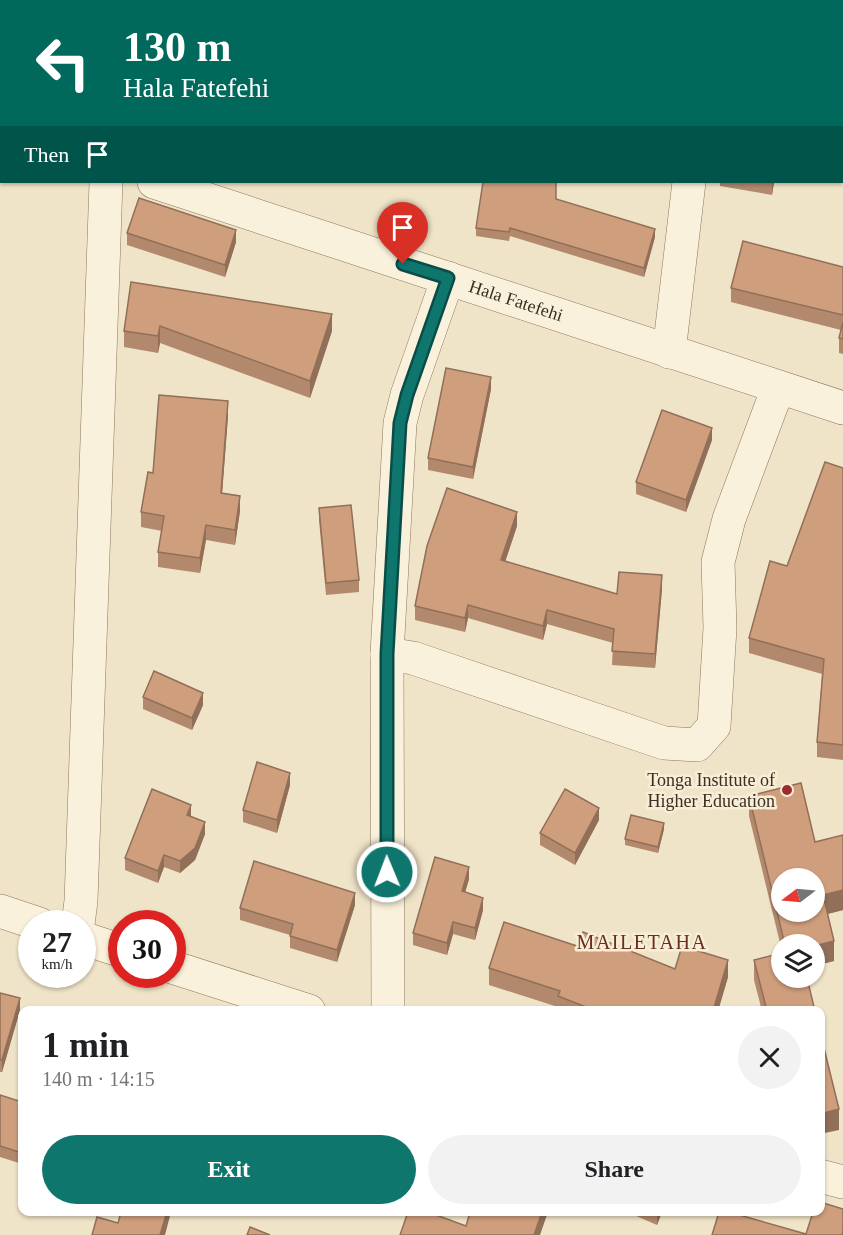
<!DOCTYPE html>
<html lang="en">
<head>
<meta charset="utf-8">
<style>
  :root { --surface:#fff; --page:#f2f2f2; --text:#202124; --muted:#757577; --accent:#0f766e }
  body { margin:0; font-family:"Times New Roman",serif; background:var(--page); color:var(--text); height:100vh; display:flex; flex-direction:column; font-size:22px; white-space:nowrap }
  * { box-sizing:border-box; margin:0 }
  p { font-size:20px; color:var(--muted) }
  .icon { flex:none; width:33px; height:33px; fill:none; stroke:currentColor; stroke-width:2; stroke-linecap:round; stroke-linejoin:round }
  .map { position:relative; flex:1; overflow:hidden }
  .details { position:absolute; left:18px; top:1006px; width:807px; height:210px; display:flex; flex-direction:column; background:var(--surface); border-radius:12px; box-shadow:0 2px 4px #0004 }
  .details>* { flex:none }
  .guide { position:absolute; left:0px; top:0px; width:843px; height:183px; box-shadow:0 2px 4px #0004; background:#00695c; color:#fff; overflow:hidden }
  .needle { width:39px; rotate:254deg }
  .tools { position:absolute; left:771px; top:868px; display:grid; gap:12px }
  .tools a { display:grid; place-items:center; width:54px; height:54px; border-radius:50%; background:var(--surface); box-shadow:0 2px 4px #0004; font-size:30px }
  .speed { position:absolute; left:18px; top:910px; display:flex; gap:12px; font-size:30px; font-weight:700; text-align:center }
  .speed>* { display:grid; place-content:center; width:78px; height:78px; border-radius:50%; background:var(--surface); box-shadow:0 2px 4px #0004; line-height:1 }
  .speed small { font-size:15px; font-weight:400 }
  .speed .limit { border:9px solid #d22; background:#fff; color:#111 }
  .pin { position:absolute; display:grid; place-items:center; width:51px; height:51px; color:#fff; margin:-62px -26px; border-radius:50% 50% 50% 0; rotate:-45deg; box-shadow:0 0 6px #0007 }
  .pin .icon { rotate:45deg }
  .me { position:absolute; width:66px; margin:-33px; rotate:359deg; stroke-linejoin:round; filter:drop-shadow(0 0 4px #0008) }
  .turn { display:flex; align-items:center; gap:21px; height:126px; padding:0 24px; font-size:27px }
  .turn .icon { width:78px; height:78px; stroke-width:2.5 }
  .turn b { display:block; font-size:42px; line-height:51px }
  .then { display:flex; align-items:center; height:57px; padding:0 24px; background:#0003; gap:12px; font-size:22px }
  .round { display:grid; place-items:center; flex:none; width:63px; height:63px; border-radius:32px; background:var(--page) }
  .summary { display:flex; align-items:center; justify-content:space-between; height:102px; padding:0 24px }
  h1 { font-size:36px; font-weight:700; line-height:45px }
  .button { display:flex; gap:12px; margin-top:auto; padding:12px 24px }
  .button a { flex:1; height:69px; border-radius:36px; background:var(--accent); color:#fff; font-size:24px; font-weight:700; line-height:69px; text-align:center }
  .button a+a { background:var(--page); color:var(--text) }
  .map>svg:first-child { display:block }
</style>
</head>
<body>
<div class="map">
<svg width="843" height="1235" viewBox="0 0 843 1235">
  <rect width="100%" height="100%" fill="#f0e4c8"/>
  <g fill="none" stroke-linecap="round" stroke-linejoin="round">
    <g stroke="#8d765c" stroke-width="34">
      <g id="minor">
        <polyline points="42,2 42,0"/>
        <polyline points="702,2 702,0"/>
        <polyline points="0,131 2,131"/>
        <path id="s1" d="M154,182L843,408"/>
        <polyline points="669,352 689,182"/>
        <polyline points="387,654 413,658 664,743 697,745 714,726 720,628 718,562 729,519 778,388"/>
        <polyline points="0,911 39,924"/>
        <polyline points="78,924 81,901 106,182"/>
        <polyline points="82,938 122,951"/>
        <polyline points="172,967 309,1011"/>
        <polyline points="388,1011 387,654 400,423 407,395 448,278"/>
        <polyline points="820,1176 843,1182"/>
      </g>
    </g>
    <use href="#minor" stroke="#faf1dc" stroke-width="33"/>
  </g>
  <g fill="#b2896c">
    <polygon points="0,0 17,0 17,2 2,2 2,48 0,48"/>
    <polygon points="720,182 774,182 772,195 720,186"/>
    <polygon points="556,199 655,237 644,277 510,236 509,241 476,236 476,228"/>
    <polygon points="127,233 236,242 225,277 127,245"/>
    <polygon points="843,267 843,354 839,353 839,338 841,330 731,302 731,288"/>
    <polygon points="131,282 332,331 310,398 160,343 158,353 124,347 124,331"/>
    <polygon points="491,389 473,479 428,470 428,458"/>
    <polygon points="228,416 222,493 240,511 235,545 206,540 200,573 158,567 158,552 162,531 141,527 141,512 153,473"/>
    <polygon points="712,440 686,512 636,494 636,482"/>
    <polygon points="843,468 843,760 817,757 817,742 822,674 749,653 749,638 787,566"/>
    <polygon points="319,508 359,580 359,592 326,595 319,520"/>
    <polygon points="517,526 505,562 617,594 662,589 655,668 612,665 613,643 547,624 543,640 468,618 465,632 415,620 415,606"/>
    <polygon points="143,697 203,705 192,730 143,709"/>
    <polygon points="290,785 277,833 243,822 243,810"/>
    <polygon points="749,796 815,842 843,910 828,914 834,961 814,966 814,945 782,945 782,951 749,816"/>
    <polygon points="191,816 205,834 195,860 180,873 164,867 158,883 125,870 125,858"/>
    <polygon points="599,820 575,865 540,845 540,833"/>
    <polygon points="664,829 658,853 625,845 625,839"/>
    <polygon points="469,879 465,892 483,910 475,940 453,934 447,955 413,945 413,933"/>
    <polygon points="355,905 337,962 290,948 290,935 240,920 240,908"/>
    <polygon points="577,946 675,969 728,977 718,1011 558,1011 558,1007 489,985 489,968"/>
    <polygon points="754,960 815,1011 762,1011 754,980"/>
    <polygon points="0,993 20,1010 2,1072 0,1072"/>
    <polygon points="0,1095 22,1102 22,1164 0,1157"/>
    <polygon points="627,1212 662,1212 657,1225"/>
  </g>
  <g fill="#916f58">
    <polygon points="772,182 774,182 772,195"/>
    <polygon points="655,229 655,237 644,277 644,268"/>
    <polygon points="236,230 236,242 225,277 225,265"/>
    <polygon points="332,314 332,331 310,398 310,381"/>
    <polygon points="160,326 160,343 158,353 158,336"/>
    <polygon points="491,377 491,389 473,479 473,467"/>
    <polygon points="228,401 228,416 221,508 221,493"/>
    <polygon points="712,428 712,440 686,512 686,500"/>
    <polygon points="240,496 240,511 235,545 235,530"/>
    <polygon points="517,512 517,526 501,574 501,560"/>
    <polygon points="206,525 206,540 200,573 200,558"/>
    <polygon points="662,575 662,589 655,668 655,654"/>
    <polygon points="468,605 468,618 465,632 465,618"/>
    <polygon points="547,610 547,624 543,640 543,626"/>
    <polygon points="203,693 203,705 192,730 192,718"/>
    <polygon points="290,773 290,785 277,833 277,820"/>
    <polygon points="191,805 191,817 187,815"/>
    <polygon points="599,808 599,820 575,865 575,853"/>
    <polygon points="205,822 205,834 195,860 180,873 180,861"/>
    <polygon points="664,823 664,829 658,853 658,847"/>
    <polygon points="164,855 164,867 158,883 158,871"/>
    <polygon points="469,867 469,879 462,903 462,891"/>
    <polygon points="843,890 843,910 823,915 823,895"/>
    <polygon points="355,893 355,905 337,962 337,950"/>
    <polygon points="483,898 483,910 475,940 475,928"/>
    <polygon points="453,922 453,934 447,955 447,943"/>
    <polygon points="834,941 834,961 814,966 814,946"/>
    <polygon points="728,960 728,977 718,1011 713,1011"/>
    <polygon points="20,998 20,1010 2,1072 2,1060"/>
    <polygon points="839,1109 839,1130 820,1134 820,1114"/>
    <polygon points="167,1212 171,1212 165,1235 160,1235"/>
    <polygon points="542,1212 548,1212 540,1235 534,1235"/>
    <polygon points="657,1212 662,1212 657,1225"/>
  </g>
  <g fill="#cf9f7d" stroke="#916f58" stroke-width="1.5" fill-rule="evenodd">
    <polygon points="0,0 12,0 12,2 2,2 2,33 0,33"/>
    <rect x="261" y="0" width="37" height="2"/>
    <polygon points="594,0 617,0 617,2 593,2"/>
    <polygon points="778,0 830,0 829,2 777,2"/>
    <polygon points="483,182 556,182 556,199 655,229 644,268 510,228 509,232 476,228"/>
    <polygon points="139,198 236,230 225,265 127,233"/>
    <polygon points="743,241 843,267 843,315 731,288"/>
    <polygon points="131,282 332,314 310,381 160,326 158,336 124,331"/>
    <polygon points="843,322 843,339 839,338"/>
    <polygon points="446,368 491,377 473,467 428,458"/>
    <polygon points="159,395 228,401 221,493 240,496 235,530 206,525 200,558 158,552 164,516 141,512 148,472 153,473"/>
    <polygon points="662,410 712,428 686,500 636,482"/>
    <polygon points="825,462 843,468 843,745 817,742 824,659 749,638 770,561 787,566"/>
    <polygon points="447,488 517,512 501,560 617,594 619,572 662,575 655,654 612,651 614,629 547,610 543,626 468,605 465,618 415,606 427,546"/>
    <polygon points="351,505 359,580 326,583 319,508"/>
    <polygon points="154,671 203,693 192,718 143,697"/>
    <polygon points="257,762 290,773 277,820 243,810"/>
    <path d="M801,783L815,842L843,835V890L823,895L834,941L814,946V945H785L749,796ZM782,879H814V912H782Z"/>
    <polygon points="152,789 191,805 187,815 205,822 195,848 180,861 164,855 158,871 125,858"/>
    <polygon points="565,789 599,808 575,853 540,833"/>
    <polygon points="631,815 664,823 658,847 625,839"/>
    <polygon points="435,857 469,867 462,891 483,898 475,928 453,922 447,943 413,933"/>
    <polygon points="254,861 355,893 337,950 290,936 293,924 240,908"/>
    <polygon points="504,922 577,946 583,932 675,969 682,946 728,960 713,1011 596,1011 558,996 560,991 489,968"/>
    <polygon points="782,953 782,978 807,978 815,1011 767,1011 754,960"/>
    <polygon points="0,993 20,998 2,1060 0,1060"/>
    <polygon points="820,1032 839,1109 820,1114"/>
    <polygon points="0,1095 22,1102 22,1153 0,1146"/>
    <polygon points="820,1202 843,1209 843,1231 842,1235 712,1235 719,1212 729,1212 806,1234 813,1212 820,1212"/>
    <polygon points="121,1212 167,1212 160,1235 92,1235 97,1217 118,1223"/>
    <polygon points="408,1212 428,1212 466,1226 470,1212 542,1212 534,1235 400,1235"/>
    <polygon points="250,1227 270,1235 247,1235"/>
  </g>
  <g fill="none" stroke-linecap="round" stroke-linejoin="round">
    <g stroke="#0a4d48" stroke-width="15">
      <polyline id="route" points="387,872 387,654 400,423 407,395 448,278 403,264"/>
    </g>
    <use href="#route" stroke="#0f766e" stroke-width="10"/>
  </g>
  <circle fill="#9e2a2b" stroke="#f7eed8" stroke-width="2" cx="787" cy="790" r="6"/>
  <g text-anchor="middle" stroke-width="5" stroke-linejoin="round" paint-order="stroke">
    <g font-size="18" fill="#3d2e20" stroke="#f7eed8">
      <text dy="6" stroke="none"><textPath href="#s1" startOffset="381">Hala Fatefehi</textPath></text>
    </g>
    <g font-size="18" fill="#3d2e20" stroke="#f7eed8" text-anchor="end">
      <text x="775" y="786">Tonga Institute of<tspan x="775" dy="21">Higher Education</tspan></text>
    </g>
    <g font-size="20" letter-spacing="1.5" fill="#6b2e1e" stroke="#f7eed8">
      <text x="642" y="949">MAILETAHA</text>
    </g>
  </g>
</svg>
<div class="tools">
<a><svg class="needle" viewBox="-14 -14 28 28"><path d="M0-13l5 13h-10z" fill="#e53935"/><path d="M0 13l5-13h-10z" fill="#757577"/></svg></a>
<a><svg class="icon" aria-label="layers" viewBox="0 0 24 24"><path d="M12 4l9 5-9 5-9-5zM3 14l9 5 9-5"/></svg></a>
</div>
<div class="speed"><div>27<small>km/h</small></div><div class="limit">30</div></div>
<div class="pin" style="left:403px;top:264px;background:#d93025"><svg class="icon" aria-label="arrive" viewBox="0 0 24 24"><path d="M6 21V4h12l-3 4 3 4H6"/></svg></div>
<svg class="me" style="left:387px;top:872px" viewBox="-20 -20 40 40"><circle r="17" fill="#0f766e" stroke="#fff" stroke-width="3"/><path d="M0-11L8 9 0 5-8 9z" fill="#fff"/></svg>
<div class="guide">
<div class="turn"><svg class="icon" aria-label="left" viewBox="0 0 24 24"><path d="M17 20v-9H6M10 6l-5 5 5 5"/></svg><div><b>130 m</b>Hala Fatefehi</div></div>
<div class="then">Then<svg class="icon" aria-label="arrive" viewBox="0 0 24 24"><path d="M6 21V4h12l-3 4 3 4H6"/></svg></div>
</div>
<section class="details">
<div class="summary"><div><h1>1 min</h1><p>140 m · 14:15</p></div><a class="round"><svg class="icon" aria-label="close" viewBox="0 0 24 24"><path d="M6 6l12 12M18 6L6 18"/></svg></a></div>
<div class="button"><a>Exit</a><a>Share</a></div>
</section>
</div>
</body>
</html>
